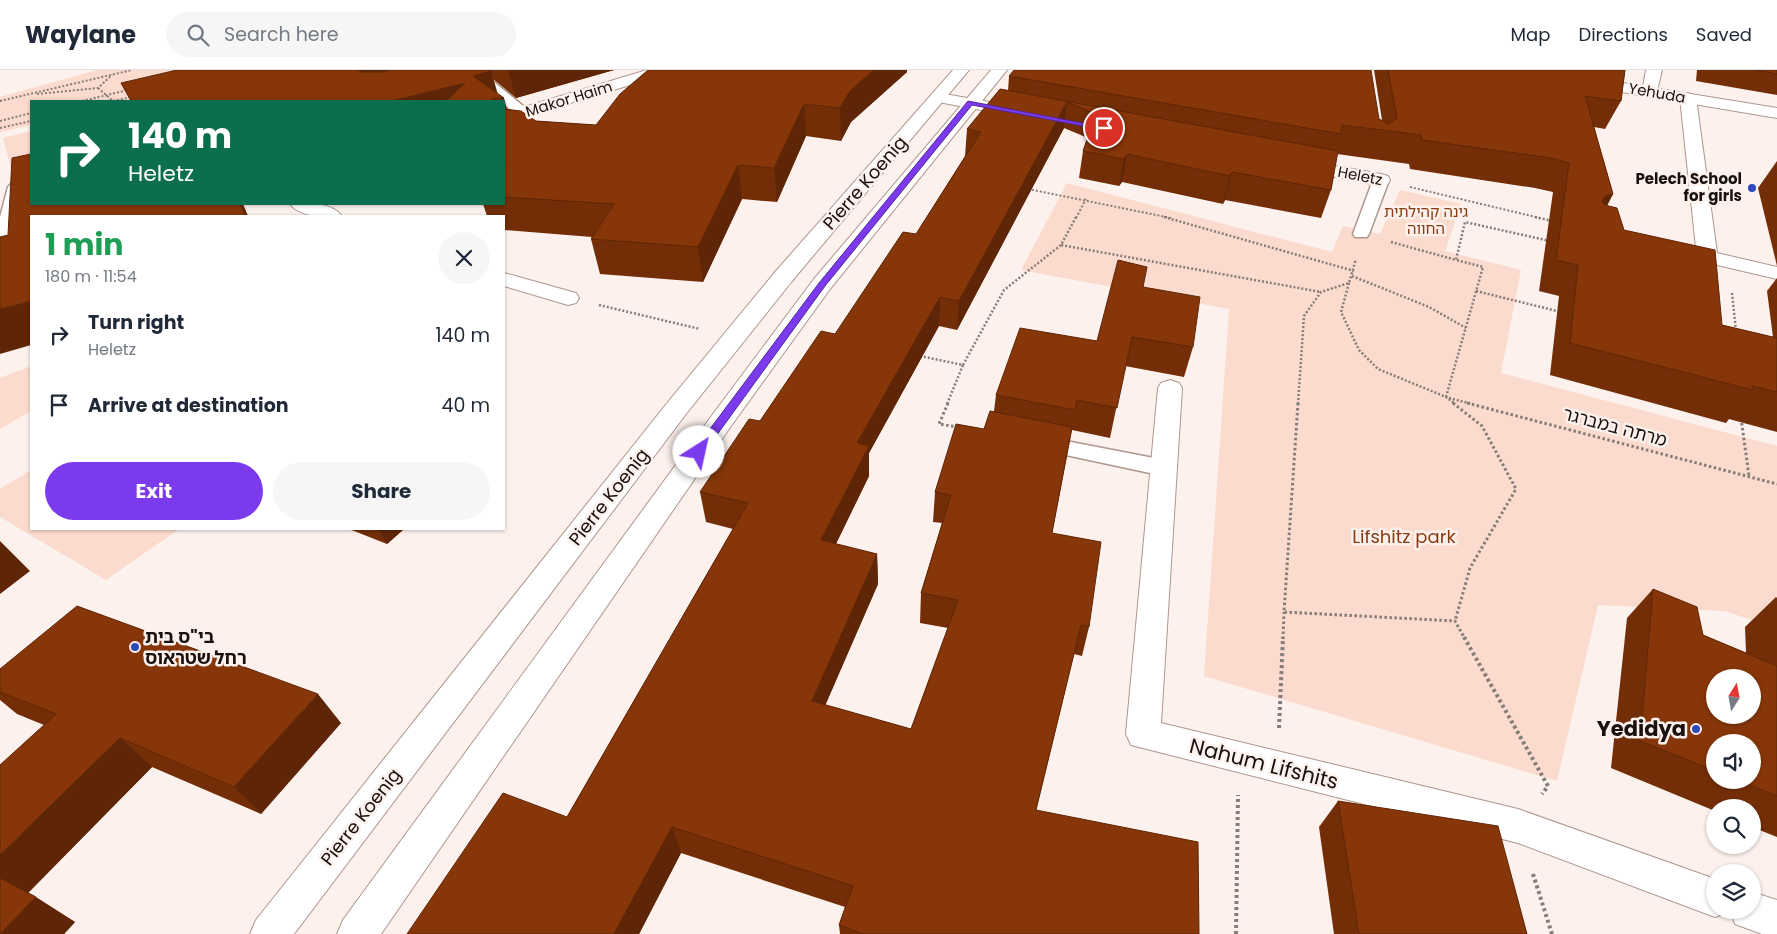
<!DOCTYPE html>
<html lang="en">
<head>
<meta charset="utf-8">
<style>
  :root { --surface:#fff; --page:#f6f6f7; --text:#1f2937; --muted:#747a83; --line:#e0e1e3; --accent:#7c3aed }
  body { margin:0; font-family:Poppins,"Noto Sans Hebrew",sans-serif; background:var(--page); color:var(--text); height:100vh; display:flex; flex-direction:column; font-size:19px; white-space:nowrap }
  * { box-sizing:border-box; margin:0 }
  p { font-size:16px; color:var(--muted) }
  .icon { flex:none; width:28px; height:28px; fill:none; stroke:currentColor; stroke-width:2; stroke-linecap:round; stroke-linejoin:round }
  .map { position:relative; flex:1; overflow:hidden }
  .side { position:absolute; left:30px; top:145px; width:475px; height:315px; display:flex; flex-direction:column; background:var(--surface); border-radius:0px; box-shadow:0 1px 4px #0004 }
  .side>* { flex:none }
  .hud { position:absolute; left:30px; top:30px; width:475px; height:105px; border-radius:0px; box-shadow:0 1px 4px #0004; background:#0b6e4f; color:#fff; overflow:hidden }
  .needle { width:32px; rotate:11deg }
  .tools { position:absolute; left:1706px; top:599px; display:grid; gap:10px }
  .tools a { display:grid; place-items:center; width:55px; height:55px; border-radius:50%; background:var(--surface); box-shadow:0 1px 4px #0004; font-size:25px }
  .pin { position:absolute; display:grid; place-items:center; width:42px; height:42px; color:#fff; margin:-21px; border:2px solid #fff; border-radius:50%; box-shadow:0 1px 5px #0007 }
  .me { position:absolute; width:55px; margin:-28px; rotate:35deg; stroke-linejoin:round; filter:drop-shadow(0 0 4px #0008) }
  .turn { display:flex; align-items:center; gap:18px; height:105px; padding:0 15px; font-size:22px }
  .turn .icon { width:65px; height:65px; stroke-width:2.5 }
  .turn b { display:block; font-size:35px; line-height:42px }
  .round { display:grid; place-items:center; flex:none; width:52px; height:52px; border-radius:26px; background:var(--page) }
  .head { display:flex; align-items:center; justify-content:space-between; height:85px; padding:0 15px }
  h1 { font-size:30px; font-weight:700; line-height:38px; color:#1e9e55 }
  .action { display:flex; gap:10px; margin-top:auto; padding:10px 15px }
  .action a { flex:1; height:58px; border-radius:30px; background:var(--accent); color:#fff; font-size:20px; font-weight:700; line-height:58px; text-align:center }
  .action a+a { background:var(--page); color:var(--text) }
  ul { padding:0; list-style:none }
  li { display:flex; align-items:center; gap:15px; height:70px; padding:0 15px }
  li div { flex:1 }
  li b { display:block; font-size:19px }
  li em { font-style:normal }
  header { display:flex; align-items:center; gap:30px; box-sizing:border-box; height:70px; padding:0 25px; background:var(--surface); border-bottom:1px solid var(--line) }
  header strong { font-size:24px }
  nav { display:flex; gap:28px; margin-inline-start:auto; font-size:18px }
  .search { width:350px; height:45px; background:var(--page); display:flex; align-items:center; gap:12px; box-sizing:border-box; padding:0 18px; border-radius:28px; color:var(--muted); font-size:19px }
  .map>svg:first-child { display:block }
</style>
</head>
<body>
<header>
<strong>Waylane</strong>
<div class="search"><svg class="icon" aria-label="search" viewBox="0 0 24 24"><circle cx="10" cy="10" r="6"/><path d="M15 15l6 6"/></svg>Search here</div>
<nav><a>Map</a><a>Directions</a><a>Saved</a></nav>
</header>
<div class="map">
<svg width="1777" height="864" viewBox="0 0 1777 864">
  <rect width="100%" height="100%" fill="#fcf1ec"/>
  <g fill="#fbdbcd">
    <polygon points="97,0 268,0 133,31 31,31 31,55 0,62 0,27"/>
    <polygon points="31,61 31,101 13,106 3,68"/>
    <polygon points="1067,113 1332,182 1343,156 1380,164 1400,120 1461,134 1445,181 1521,200 1501,303 1777,376 1777,559 1725,541 1598,535 1557,711 1204,606 1229,239 1021,200"/>
    <polygon points="31,296 31,341 0,359 0,308"/>
    <polygon points="31,400 31,459 179,459 106,510 0,447 0,419"/>
  </g>
  <g fill="none" stroke-linecap="round" stroke-linejoin="round">
    <g stroke="#af968c" stroke-width="3">
      <g id="lane">
        <polygon points="478,2 483,3 528,40 530,43 528,46 518,46 504,34 504,31 501,31 475,10 467,10 466,7 467,4"/>
        <polygon points="1381,105 1389,110 1369,164 1367,167 1355,167 1353,164 1373,110"/>
        <polygon points="31,108 31,118 23,120 8,177 6,181 0,182 0,147 8,117 11,114"/>
        <polygon points="1040,366 1164,390 1172,393 1175,398 1172,403 1164,406 1033,378 1029,373 1033,368"/>
      </g>
    </g>
    <g stroke="#af968c" stroke-width="2">
      <g id="street">
        <polygon points="647,0 672,0 670,3 504,53 504,43"/>
        <polygon points="1646,0 1662,0 1656,25 1644,25 1642,22"/>
        <polygon points="939,23 1024,38 1030,39 1032,43 1030,47 1024,48 933,31 931,28 933,25"/>
        <polygon points="1688,23 1696,28 1717,183 1777,197 1777,209 1700,191 1697,187 1680,28"/>
        <polygon points="1297,89 1381,104 1388,106 1390,110 1388,114 1381,116 1291,98 1288,94 1291,90"/>
        <path d="M290,134C306,133 332,132 342,146C327,147 300,148 290,134Z"/>
        <polygon points="504,203 576,223 579,228 576,233 568,235 504,216"/>
        <polygon points="1170,310 1179,313 1182,318 1161,653 1518,739 1715,809 1715,840 1729,842 1715,847 1518,773 1131,675 1126,664 1158,318 1161,313"/>
        <polygon points="1752,822 1777,830 1777,864 1762,864 1735,854 1730,840 1752,840"/>
      </g>
    </g>
    <g stroke="#af968c" stroke-width="2">
      <g id="secondary">
        <polygon points="953,0 969,0 792,211 686,344 294,864 250,864 256,850 668,332 776,201"/>
        <polygon points="991,0 1007,0 830,219 731,356 381,864 337,864 343,850 713,344 814,209"/>
        <polygon points="1586,7 1777,38 1777,48 1580,15 1578,12 1580,9"/>
      </g>
    </g>
    <g stroke="#867c78" stroke-width="2" stroke-dasharray="2 2" stroke-linecap="butt">
      <polyline points="98,18 113,31"/>
      <polyline points="37,24 98,18 112,5"/>
      <polyline points="0,31 132,0"/>
      <polyline points="82,31 128,20"/>
      <polyline points="113,31 132,27"/>
      <polyline points="0,51 31,43"/>
      <polyline points="0,58 31,51"/>
      <polyline points="1410,117 1540,148"/>
      <polyline points="1028,119 1171,148"/>
      <polyline points="1076,148 1086,129"/>
    </g>
    <g stroke="#867c78" stroke-width="2.5" stroke-dasharray="2 2" stroke-linecap="butt">
      <polyline points="1076,147 1061,175 1321,222"/>
      <polyline points="1164,147 1354,201"/>
      <polyline points="1535,147 1552,151"/>
      <polyline points="1391,172 1456,190 1465,152 1550,171"/>
      <polyline points="1352,206 1429,237 1466,258"/>
      <polyline points="1349,213 1341,242 1359,280 1378,299 1446,327 1455,334"/>
      <polyline points="1476,221 1561,242"/>
      <polyline points="1732,223 1736,261"/>
      <polyline points="599,235 700,259"/>
      <polyline points="920,286 963,295 947,334"/>
      <polyline points="963,295 1004,220 1061,175"/>
      <polyline points="1446,327 1483,197 1456,190"/>
      <polyline points="1449,328 1472,334"/>
      <polyline points="1298,334 1304,246 1321,222 1349,213 1356,189"/>
    </g>
    <g stroke="#867c78" stroke-width="3" stroke-dasharray="2.5 2.5" stroke-linecap="butt">
      <polyline points="948,333 939,354 958,357"/>
      <polyline points="1298,333 1284,542 1455,551 1465,569"/>
      <polyline points="1453,333 1482,356 1516,419 1470,498 1455,551"/>
      <polyline points="1467,333 1777,414"/>
      <polyline points="1741,348 1749,406"/>
      <polyline points="1283,569 1284,542"/>
    </g>
    <g stroke="#867c78" stroke-width="4" stroke-dasharray="3 3" stroke-linecap="butt">
      <polyline points="1464,567 1548,716 1542,724"/>
      <polyline points="1279,658 1283,567"/>
      <polyline points="1533,804 1552,864"/>
      <polyline points="1236,864 1238,725"/>
    </g>
    <use href="#lane" fill="#fff" fill-rule="evenodd"/>
    <use href="#street" fill="#fff" fill-rule="evenodd"/>
    <use href="#secondary" fill="#fff" fill-rule="evenodd"/>
  </g>
  <g fill="#732e08" fill-rule="evenodd">
    <polygon points="177,0 614,0 516,28 493,9 497,24 504,28 507,39 536,51 596,55 648,0 907,0 907,2 851,52 841,71 806,66 777,132 742,129 703,212 600,204 591,169 592,167 504,160 504,146 487,146 483,134 504,134 504,31 131,31"/>
    <polygon points="1374,0 1625,0 1621,31 1605,59 1594,57 1613,124 1607,136 1624,160 1722,255 1773,267 1767,221 1777,208 1777,362 1729,349 1726,353 1550,305 1559,226 1539,221 1553,122 1535,118 1410,99 1409,94 1337,84 1331,120 1321,148 1225,130 1223,134 1122,112 1119,116 1079,108 1083,81 1088,68 1064,58 957,260 939,256 869,383 869,406 836,474 877,484 878,514 825,635 911,659 948,558 920,553 921,523 942,453 933,452 935,422 984,359 994,341 996,325 1097,271 1143,217 1193,277 1184,307 1125,296 1110,368 1072,360 1052,463 1089,557 1082,586 1074,584 1036,740 1199,864 840,864 839,855 845,837 681,783 639,864 407,864 567,747 733,459 706,452 700,422 835,264 916,164 965,86 967,59 1008,21 1009,6 1379,49 1382,50"/>
    <polygon points="1697,0 1777,0 1777,25 1696,11"/>
    <polygon points="1777,91 1777,196 1758,118"/>
    <polygon points="349,459 404,459 387,474"/>
    <path d="M1653,519L1703,565L1746,583L1745,557L1776,527L1777,528V767L1752,757V738H1715V741L1611,698L1627,548ZM1715,672L1752,710H1715Z"/>
    <polygon points="0,599 341,653 261,744 152,697 28,823 75,852 64,864 0,864 44,655 17,644 0,630"/>
    <polygon points="1338,731 1527,864 1334,864 1319,757"/>
  </g>
  <g fill="#5e2606">
    <polygon points="359,0 478,0 374,26"/>
    <polygon points="508,0 614,0 516,28"/>
    <polygon points="874,0 907,0 907,2 851,52 841,71 840,38 850,21"/>
    <polygon points="491,1 499,28 493,28 494,31 481,31 473,6"/>
    <polygon points="465,13 471,31 392,31"/>
    <polygon points="1067,32 1064,58 957,260 959,231"/>
    <polygon points="804,34 806,66 777,132 774,98"/>
    <polygon points="1127,84 1122,112 1119,116 1124,89"/>
    <polygon points="738,95 742,129 703,212 698,177"/>
    <polygon points="1232,102 1225,130 1223,134 1230,106"/>
    <polygon points="1613,124 1596,154 1587,156 1605,126"/>
    <polygon points="240,134 243,134 248,146 245,146"/>
    <polygon points="940,227 939,256 869,383 869,406 823,500 821,470 857,373"/>
    <polygon points="31,231 31,275 0,284 0,239"/>
    <polygon points="378,459 404,459 387,474"/>
    <polygon points="0,471 30,501 0,524"/>
    <polygon points="877,484 878,514 815,659 812,631"/>
    <polygon points="318,624 341,653 261,744 234,717"/>
    <polygon points="120,668 152,697 26,825 0,810 0,785"/>
    <polygon points="672,757 681,783 639,864 614,864"/>
    <polygon points="36,827 75,852 64,864 0,864"/>
  </g>
  <g fill="#863609" stroke="#5e2606" fill-rule="evenodd">
    <polygon points="177,0 359,0 360,2 383,2 390,0 489,0 491,1 473,6 504,28 493,28 493,31 446,31 465,13 392,31 131,31 121,13"/>
    <polygon points="648,0 874,0 850,21 840,38 804,34 774,98 738,95 698,177 591,169 614,134 504,127 504,98 506,95 504,94 504,39 521,41 536,51 596,55 620,24"/>
    <polygon points="1014,0 1371,0 1379,49 1389,54 1397,48 1388,0 1625,0 1621,31 1585,26 1613,124 1605,126 1602,132 1605,135 1617,138 1624,160 1715,180 1722,255 1777,268 1777,322 1752,316 1753,320 1570,273 1578,195 1556,190 1569,93 1551,88 1422,70 1421,65 1342,55 1341,64 1009,6"/>
    <polygon points="1756,0 1777,0 1777,4"/>
    <polygon points="1000,19 1338,81 1331,120 1232,102 1230,106 1127,84 1124,89 1083,81 1096,44 1067,32 959,231 940,227 857,373 869,376 821,470 877,484 812,631 911,659 958,530 921,523 951,425 935,422 956,354 984,359 990,341 1072,357 1052,463 1101,472 1089,557 1081,555 1036,740 1198,772 1199,864 863,864 839,855 853,816 672,757 614,864 407,864 503,723 567,747 748,433 700,422 749,349 760,351 821,261 835,264 903,162 916,164 981,62 967,59"/>
    <polygon points="31,84 31,134 240,134 245,146 31,146 31,231 0,239 0,167 8,165 12,88"/>
    <polygon points="1118,190 1147,197 1143,217 1200,227 1193,277 1132,267 1117,338 1077,330 1075,340 996,325 1020,258 1097,271"/>
    <path d="M1653,519L1697,537L1703,565L1777,596V726L1738,710H1752V672H1715V701L1640,671ZM1715,608H1752V645H1715Z"/>
    <polygon points="77,536 318,624 234,717 120,668 0,785 0,695 56,644 0,622 0,599"/>
    <polygon points="1338,731 1498,756 1527,864 1359,864"/>
    <polygon points="0,808 36,827 0,864"/>
  </g>
  <polygon fill="#7c3aed" stroke="#51269a" points="968,31 1108,58 1104,60 972,35 825,216 703,384 695,384 695,379 819,213"/>
  <g fill="#2b49b9" stroke="#fcf1ec" stroke-width="2">
    <circle cx="1752" cy="118" r="5"/>
    <circle cx="135" cy="577" r="5"/>
    <circle cx="1696" cy="659" r="5"/>
  </g>
  <g text-anchor="middle" stroke-width="5" stroke-linejoin="round" paint-order="stroke">
    <g font-size="15" fill="#1a110e" stroke="#fcf1ec">
      <text transform="translate(1657 23) rotate(10)" y="5">Yehuda</text>
      <text transform="translate(569 29) rotate(-17)" y="5">Makor Haim</text>
      <text transform="translate(1360 106) rotate(11)" y="5">Heletz</text>
    </g>
    <g font-size="15" font-weight="bold" fill="#1a110e" stroke="#fcf1ec" text-anchor="end">
      <text x="1742" y="114">Pelech School<tspan x="1742" dy="17">for girls</tspan></text>
    </g>
    <g font-size="15" fill="#8b3b11" stroke="#fcf1ec">
      <text x="1426" y="147">גינה קהילתית<tspan x="1426" dy="17">החווה</tspan></text>
    </g>
    <g font-size="18" fill="#1a110e" stroke="#fcf1ec">
      <text transform="translate(865 113) rotate(-49)" y="6">Pierre Koenig</text>
      <text transform="translate(1615 357) rotate(15)" y="6">מרתה במברגר</text>
      <text transform="translate(609 427) rotate(-52)" y="6">Pierre Koenig</text>
      <text transform="translate(361 747) rotate(-52)" y="6">Pierre Koenig</text>
    </g>
    <g font-size="18" fill="#8b3b11" stroke="#fcf1ec">
      <text x="1404" y="473">Lifshitz park</text>
    </g>
    <g font-size="18" font-weight="bold" fill="#1a110e" stroke="#fcf1ec" text-anchor="start">
      <text x="145" y="573">בי"ס בית<tspan x="145" dy="21">רחל שטראוס</tspan></text>
    </g>
    <g font-size="21" font-weight="bold" fill="#1a110e" stroke="#fcf1ec" text-anchor="end">
      <text x="1686" y="666">Yedidya</text>
    </g>
    <g font-size="21" fill="#1a110e" stroke="#fcf1ec">
      <text transform="translate(1264 694) rotate(14)" y="7">Nahum Lifshits</text>
    </g>
  </g>
</svg>
<div class="tools">
<a><svg class="needle" viewBox="-14 -14 28 28"><path d="M0-13l5 13h-10z" fill="#e53935"/><path d="M0 13l5-13h-10z" fill="#747a83"/></svg></a>
<a><svg class="icon" aria-label="sound" viewBox="0 0 24 24"><path d="M4 9h4l5-4v14l-5-4H4zM17 9q2 3 0 6"/></svg></a>
<a><svg class="icon" aria-label="search" viewBox="0 0 24 24"><circle cx="10" cy="10" r="6"/><path d="M15 15l6 6"/></svg></a>
<a><svg class="icon" aria-label="layers" viewBox="0 0 24 24"><path d="M12 4l9 5-9 5-9-5zM3 14l9 5 9-5"/></svg></a>
</div>
<div class="pin" style="left:1104px;top:58px;background:#d93025"><svg class="icon" aria-label="arrive" viewBox="0 0 24 24"><path d="M6 21V4h12l-3 4 3 4H6"/></svg></div>
<svg class="me" style="left:699px;top:382px" viewBox="-20 -20 40 40"><circle r="19" fill="#fff"/><path d="M0-13L10 11 0 6-10 11z" fill="#7c3aed"/></svg>
<div class="hud">
<div class="turn"><svg class="icon" aria-label="right" viewBox="0 0 24 24"><path d="M7 20v-9h11M14 6l5 5-5 5"/></svg><div><b>140 m</b>Heletz</div></div>
</div>
<section class="side">
<div class="head"><div><h1>1 min</h1><p>180 m · 11:54</p></div><a class="round"><svg class="icon" aria-label="close" viewBox="0 0 24 24"><path d="M6 6l12 12M18 6L6 18"/></svg></a></div>
<ul>
<li><svg class="icon" aria-label="right" viewBox="0 0 24 24"><path d="M7 20v-9h11M14 6l5 5-5 5"/></svg><div><b>Turn right</b><p>Heletz</p></div><em>140 m</em></li>
<li><svg class="icon" aria-label="arrive" viewBox="0 0 24 24"><path d="M6 21V4h12l-3 4 3 4H6"/></svg><div><b>Arrive at destination</b></div><em>40 m</em></li>
</ul>
<div class="action"><a>Exit</a><a>Share</a></div>
</section>
</div>
</body>
</html>
